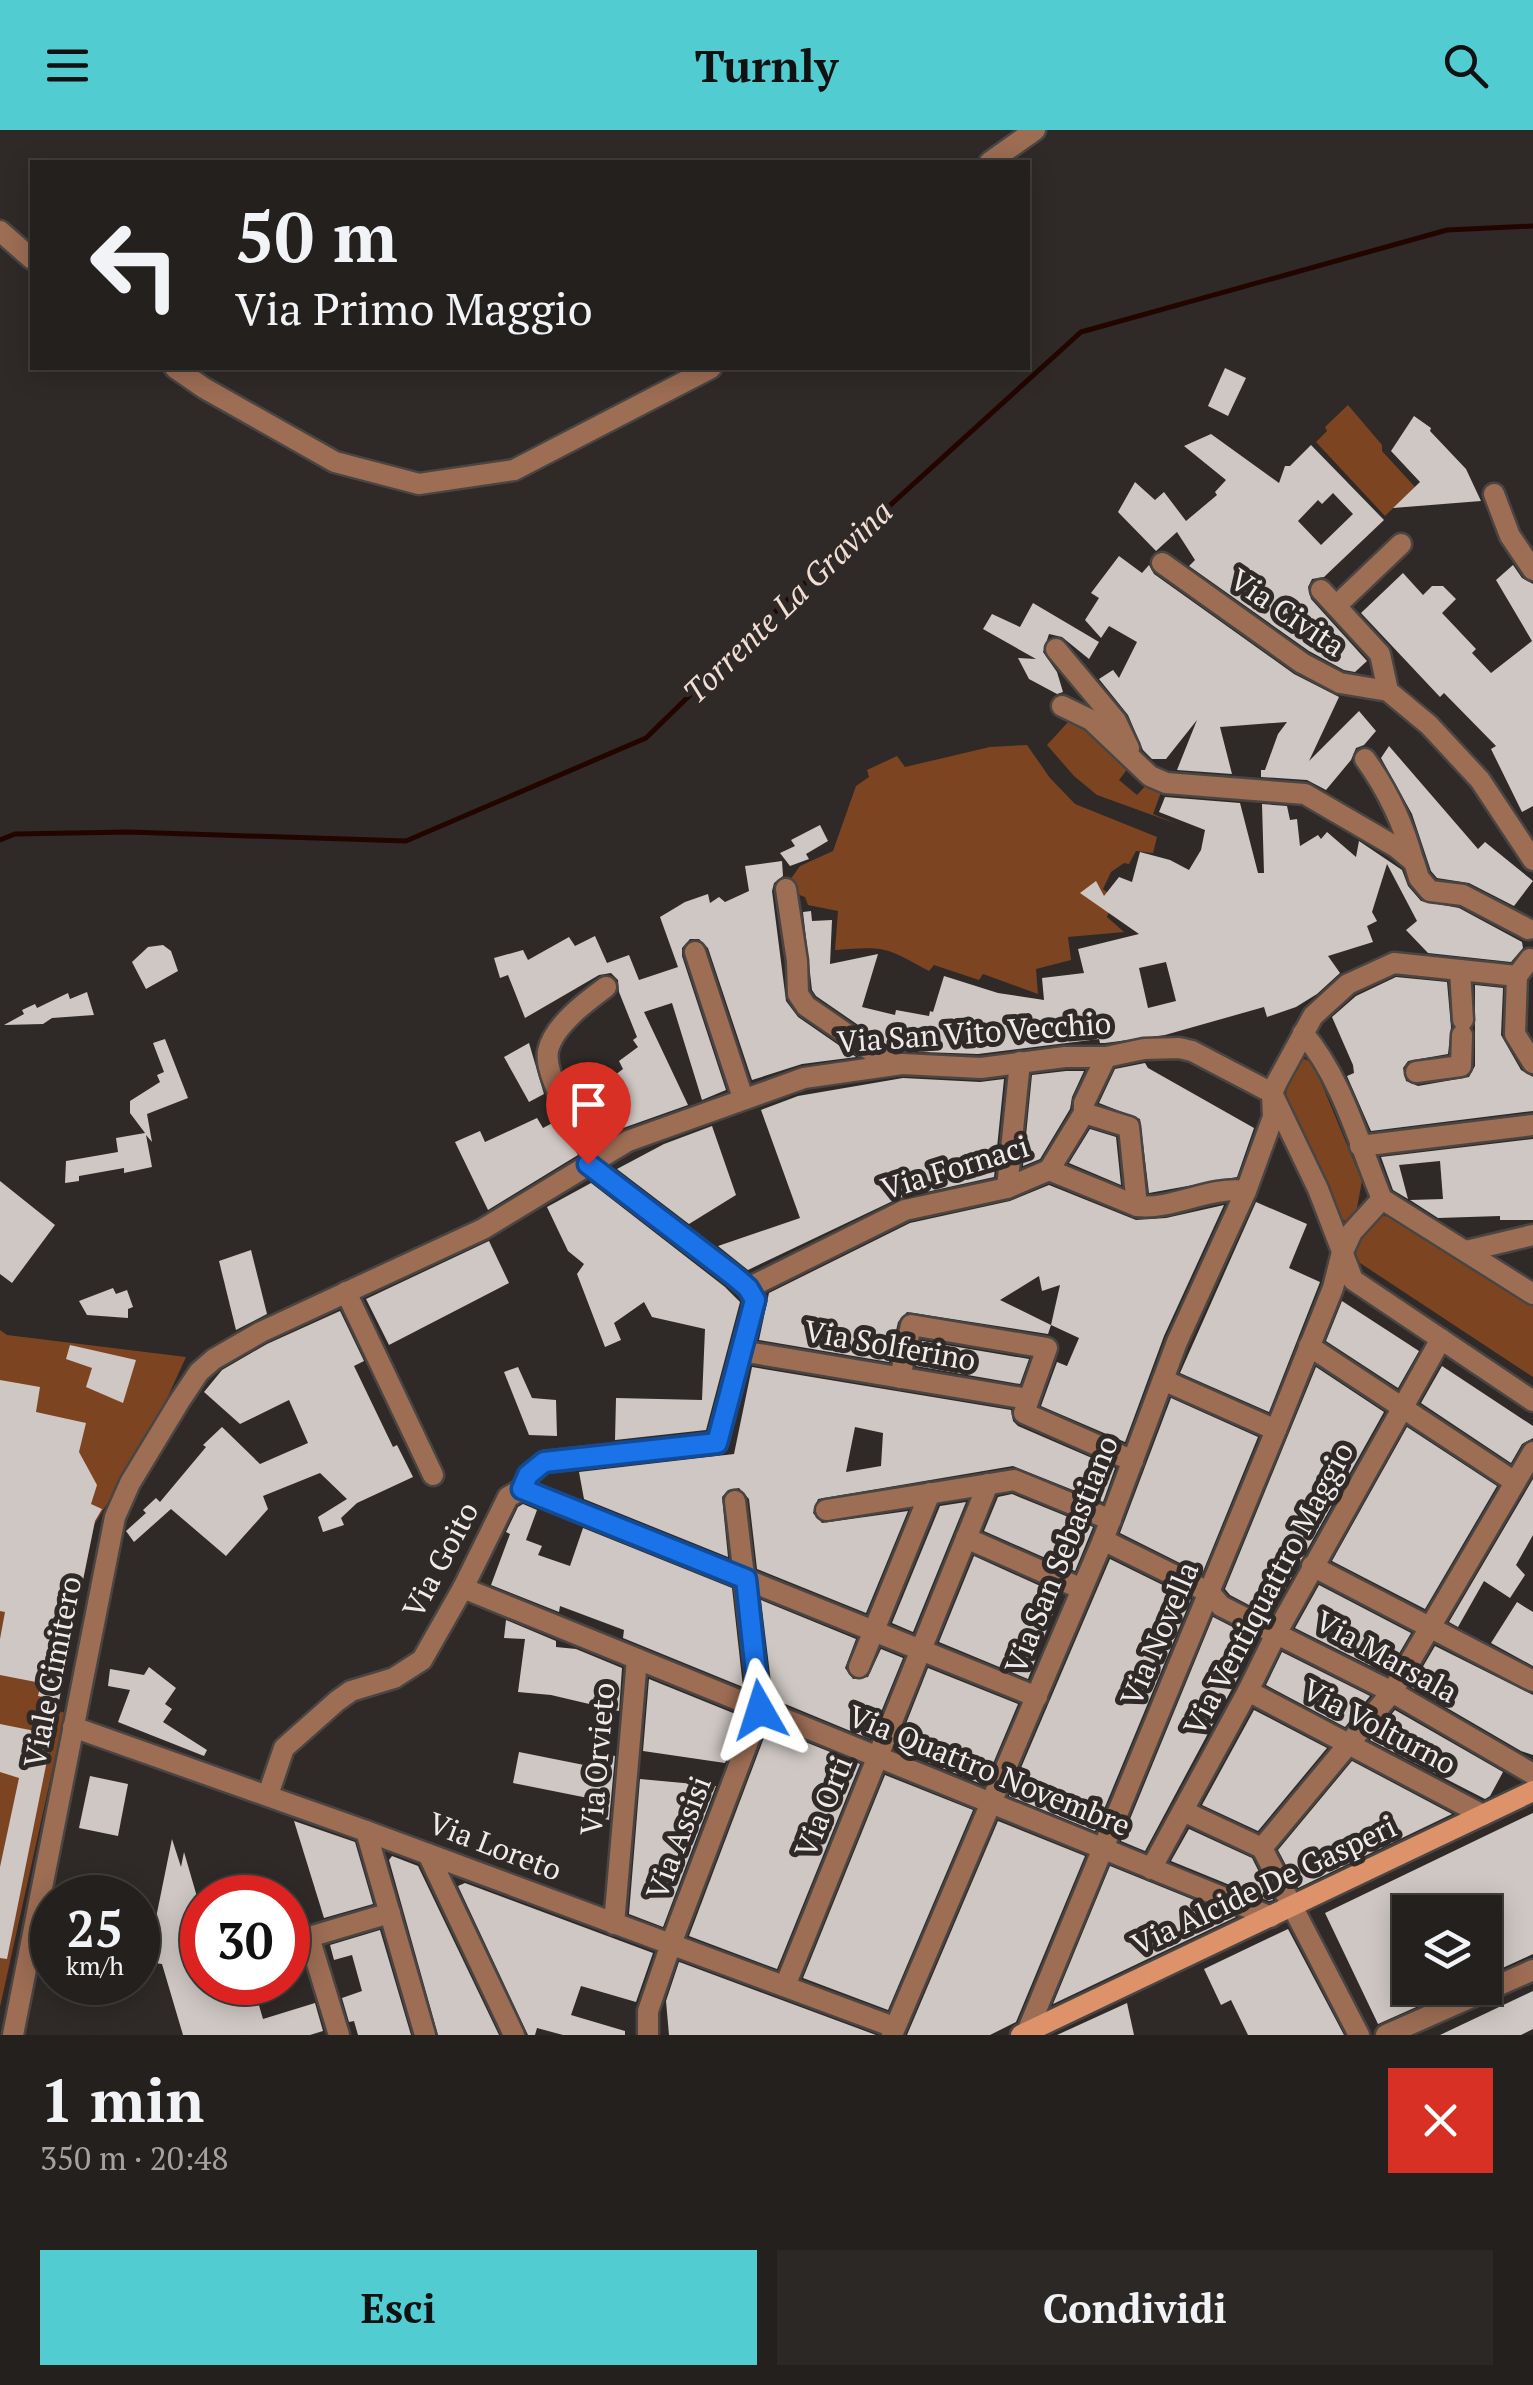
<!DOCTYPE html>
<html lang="it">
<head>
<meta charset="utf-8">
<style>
  :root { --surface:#23201d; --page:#2b2826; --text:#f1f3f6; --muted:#a3a3a4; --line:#403e3b; --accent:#51ccd1 }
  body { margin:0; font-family:"PT Serif",serif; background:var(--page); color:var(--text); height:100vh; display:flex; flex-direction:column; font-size:38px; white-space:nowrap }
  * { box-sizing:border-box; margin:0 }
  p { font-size:32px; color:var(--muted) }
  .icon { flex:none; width:55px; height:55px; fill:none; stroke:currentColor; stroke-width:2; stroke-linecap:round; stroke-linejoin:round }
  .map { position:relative; height:1905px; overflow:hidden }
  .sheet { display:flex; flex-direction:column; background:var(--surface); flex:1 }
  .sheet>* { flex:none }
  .top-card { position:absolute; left:30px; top:30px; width:1000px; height:210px; border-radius:0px; box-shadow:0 5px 25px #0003,0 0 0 2px var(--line); background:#23201d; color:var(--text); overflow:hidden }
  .fabs { position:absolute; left:1392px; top:1765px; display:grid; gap:20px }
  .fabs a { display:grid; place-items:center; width:110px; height:110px; border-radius:0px; background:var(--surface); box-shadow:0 5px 25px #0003,0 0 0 2px var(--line); font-size:50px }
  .speed { position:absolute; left:30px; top:1745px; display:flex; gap:20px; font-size:50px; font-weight:700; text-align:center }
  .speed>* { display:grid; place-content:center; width:130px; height:130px; border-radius:50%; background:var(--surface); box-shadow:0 5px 25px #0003,0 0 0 2px var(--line); line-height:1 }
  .speed small { font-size:25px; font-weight:400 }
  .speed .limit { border:15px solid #d22; background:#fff; color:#111 }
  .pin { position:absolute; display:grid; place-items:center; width:85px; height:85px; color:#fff; margin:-102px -42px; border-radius:50% 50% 50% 0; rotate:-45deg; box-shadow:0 0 10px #0007 }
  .pin .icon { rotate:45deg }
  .me { position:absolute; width:110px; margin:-55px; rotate:354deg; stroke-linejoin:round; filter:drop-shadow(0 0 8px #0008) }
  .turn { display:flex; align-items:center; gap:35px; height:210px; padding:0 40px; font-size:45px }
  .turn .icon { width:130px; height:130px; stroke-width:2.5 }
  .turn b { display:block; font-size:70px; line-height:85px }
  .round { display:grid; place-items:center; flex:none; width:105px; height:105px; border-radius:0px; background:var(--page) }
  .headline { display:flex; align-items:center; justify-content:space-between; height:170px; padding:0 40px }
  h1 { font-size:60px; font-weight:800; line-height:75px }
  .primary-button { display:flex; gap:20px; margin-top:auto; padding:20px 40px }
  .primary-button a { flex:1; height:115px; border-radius:0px; background:var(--accent); color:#111; font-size:40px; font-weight:800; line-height:115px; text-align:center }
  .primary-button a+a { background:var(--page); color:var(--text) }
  header { display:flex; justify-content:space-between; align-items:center; height:130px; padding:0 40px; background:var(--accent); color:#111; font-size:45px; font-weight:800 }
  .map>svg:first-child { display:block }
</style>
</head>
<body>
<header><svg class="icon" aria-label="menu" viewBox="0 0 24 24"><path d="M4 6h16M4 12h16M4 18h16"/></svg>Turnly<svg class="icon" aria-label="search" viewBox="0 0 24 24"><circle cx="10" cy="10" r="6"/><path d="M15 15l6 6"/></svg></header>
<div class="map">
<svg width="1533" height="1905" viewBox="0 0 1533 1905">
  <rect width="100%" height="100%" fill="#2f2a27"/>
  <g fill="#7d4422">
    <polygon points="1348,275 1382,315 1382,321 1415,357 1385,386 1316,312 1327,301 1325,297"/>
    <polygon points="1074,590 1097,605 1095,609 1128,638 1119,650 1137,665 1149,652 1163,657 1153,684 1177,694 1097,665 1074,646 1047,615 1069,591"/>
    <path d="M1027,615L1050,648L1075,674L1157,707L1153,723L1136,721L1129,734L1124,733L1111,742L1103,759L1114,768L1107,787L1124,802L1068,807L1071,830L1036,839L1038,864L983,844L979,850L934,835L929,841C885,817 886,816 835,820L838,781L808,775L805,767L791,762L790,750L800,736L833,721L856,656L869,647L867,640L897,626L905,637L990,617Z"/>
    <path d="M1304,929L1312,932L1316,940L1362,1051L1356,1083L1345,1091L1336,1085L1286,973C1286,956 1288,937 1304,929Z"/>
    <polygon points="1384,1086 1397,1088 1533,1170 1533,1247 1360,1133 1355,1122 1355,1108 1373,1088"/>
    <polygon points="0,1200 7,1205 186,1227 153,1299 94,1395 57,1580 65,1583 0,1877"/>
  </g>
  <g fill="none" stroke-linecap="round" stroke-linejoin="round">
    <polyline stroke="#230500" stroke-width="5" points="0,710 15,704 129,702 406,711 646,608 811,447 1081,202 1447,100 1533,96"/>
  </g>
  <g fill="#cec7c3" fill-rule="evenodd">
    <polygon points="1225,238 1246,248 1228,286 1208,276"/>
    <polygon points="1414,286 1431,298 1430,301 1466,339 1481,371 1393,378 1420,352 1391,321"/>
    <path d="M1211,304L1279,353L1285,336H1290L1311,315L1384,390L1324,447L1312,449L1308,457L1311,469L1367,531L1355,542L1344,540L1309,521L1189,436L1195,430L1177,402L1156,421L1118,382L1135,352L1155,370L1164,362L1186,391L1217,365L1215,362L1226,350L1184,316ZM1333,363L1353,384L1321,415L1298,391L1318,370L1322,374Z"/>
    <polygon points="1119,426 1142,443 1149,435 1154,444 1294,544 1339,567 1309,631 1359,581 1376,601 1364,615 1356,618 1351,630 1326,660 1307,650 1261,647 1261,640 1265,640 1278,604 1287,592 1220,597 1232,644 1177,640 1197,590 1166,629 1152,629 1143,620 1128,585 1099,549 1113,540 1119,548 1137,512 1109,496 1101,508 1085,490 1099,468 1091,463"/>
    <polygon points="1513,435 1522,448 1533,454 1533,676 1522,682 1491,619 1496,616 1444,563 1440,567 1361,483 1403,443 1423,465 1432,456 1443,456 1456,469 1442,483 1476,519 1472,523 1491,543 1532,511 1496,450"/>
    <polygon points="1033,473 1099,512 1089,529 1062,507 1049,504 1043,522 1057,542 1063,562 1057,564 1029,549 1018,528 1036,529 983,499 992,484 1020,497"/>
    <polygon points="1389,616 1478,719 1485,712 1533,751 1514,776 1469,753 1437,748 1431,741 1412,684 1381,628"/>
    <path d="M1165,667L1240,673L1258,743H1264L1262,674L1287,676L1290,690L1297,689L1300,716L1318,705L1321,709L1327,702L1356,727L1359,711L1402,740L1408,756L1421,771L1459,778L1522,812L1523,818L1511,832L1428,823L1406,800L1417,791L1387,734L1372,782L1377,791L1367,796L1373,812L1328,826L1340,843L1317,864L1296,877L1267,887L1264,877L1165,905L1105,913H1100L1099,909L978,924L896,921L816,866L812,860L803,782L811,781L812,791L832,790L830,834L878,824L862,877L895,885L896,880L929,886L930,881L933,882L944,846L998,863L1044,870L1042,848L1084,843L1078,819L1139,804L1080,763L1096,751L1104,766L1119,747L1132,752L1140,722L1170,730L1189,740L1201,720L1205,700L1159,682ZM1166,832L1176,871L1148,878L1139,838Z"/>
    <polygon points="820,695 828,711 806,724 809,729 790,736 780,723 795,716 791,710"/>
    <polygon points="782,731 783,746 774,753 772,761 786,871 798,887 856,927 802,934 752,950 708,818 699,809 690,809 682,818 682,826 726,960 702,970 672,873 644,882 688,975 623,998 602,1011 585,983 625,959 615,945 623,939 619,931 638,917 633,910 637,907 619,862 618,850 611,843 599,845 525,888 508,845 500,848 494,828 523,820 528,830 569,807 575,816 595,806 607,833 629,825 639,850 678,837 660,787 685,772 708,764 710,773 719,767 725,772 749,761 745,736"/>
    <polygon points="163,815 171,821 178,841 146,859 132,832 148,817"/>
    <polygon points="1396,847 1447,852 1451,897 1448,924 1408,931 1403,938 1406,951 1418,956 1469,947 1475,936 1475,855 1503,858 1501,905 1521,940 1533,947 1533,981 1371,1001 1347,946 1354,943 1353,935 1332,887 1356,866"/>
    <polygon points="87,862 94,885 52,888 43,894 4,895 24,884 22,880 35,874 37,878 68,863 70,869"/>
    <polygon points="165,909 188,968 147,984 152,1012 146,1005 152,1037 124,1043 124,1038 79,1046 79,1051 65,1053 66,1031 118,1022 116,1008 145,1003 130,983 130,971 160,952 157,945 164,942 153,913"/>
    <polygon points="529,913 544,964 529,972 504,927"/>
    <polygon points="1145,933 1148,938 1254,998 1237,1047 1149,1063 1140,989 1099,973 1115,939"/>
    <polygon points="1066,941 1084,941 1072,967 1070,979 1040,1029 1023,1036 1032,945"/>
    <polygon points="903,948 980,952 1004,949 994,1047 899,1068 748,1140 718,1116 800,1088 761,980 798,966"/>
    <polygon points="537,988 543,998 558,990 578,1025 488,1080 455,1012 480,1001 485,1012"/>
    <polygon points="712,996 736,1065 689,1094 617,1039 664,1014"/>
    <polygon points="1090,999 1116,1007 1121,1055 1069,1033"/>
    <polygon points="1533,1009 1533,1090 1500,1090 1500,1086 1438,1088 1410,1070 1443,1069 1440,1031 1399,1035 1408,1069 1393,1060 1381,1027"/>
    <polygon points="0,1051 55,1095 12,1153 0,1144"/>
    <polygon points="591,1053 725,1157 740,1172 706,1300 615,1310 616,1268 702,1270 705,1199 652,1187 644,1172 614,1193 621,1210 605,1217 577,1144 584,1134 568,1121 547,1077"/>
    <path d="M1049,1055L1136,1090L1166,1088L1224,1075L1164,1206L1125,1312L1041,1276L1057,1232L1067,1236L1079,1208L1051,1195L1048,1204L907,1182L898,1192L889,1232L759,1210L769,1163L910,1093L1010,1071ZM1039,1146L1042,1161L1060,1155L1051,1195L1000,1170Z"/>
    <polygon points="1256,1072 1307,1094 1289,1138 1320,1152 1269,1282 1180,1243"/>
    <polygon points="489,1111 509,1153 389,1215 366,1169"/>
    <polygon points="251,1120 267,1184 236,1200 219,1131"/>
    <polygon points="113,1158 116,1164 127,1160 133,1177 128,1179 128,1188 87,1185 79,1171"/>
    <polygon points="1342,1171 1419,1221 1398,1258 1326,1211"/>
    <polygon points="340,1181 364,1231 354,1236 393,1317 397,1315 413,1347 357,1373 341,1388 344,1395 323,1402 318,1387 347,1369 320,1343 263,1366 268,1379 226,1426 171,1379 134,1412 126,1401 146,1383 143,1380 156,1368 160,1372 206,1317 203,1315 222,1297 260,1334 308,1313 289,1270 240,1294 204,1262 222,1240 267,1214"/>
    <polygon points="922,1211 1029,1229 1020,1254 916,1236"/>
    <polygon points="70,1215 136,1230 123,1273 86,1257 92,1238 66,1229"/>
    <polygon points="1442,1236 1533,1296 1533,1308 1522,1314 1511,1333 1421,1273"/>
    <polygon points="518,1237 532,1268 556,1270 557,1306 529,1305 504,1242"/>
    <path d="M752,1237L1011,1280L1013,1291L1018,1296L1115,1338L1103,1372L1013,1336L818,1369L813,1383L822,1393L908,1381L866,1483L757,1439L749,1369L739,1358L728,1360L722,1367L728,1427L584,1369L579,1342L734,1324ZM855,1297L883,1303L881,1336L846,1342Z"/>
    <polygon points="1316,1237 1384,1282 1270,1486 1230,1465 1225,1459"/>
    <polygon points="0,1250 40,1257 36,1282 86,1293 79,1322 97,1355 91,1374 102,1379 95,1391 71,1509 68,1509 62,1540 65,1541 7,1829 0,1828 0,1737 19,1648 0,1642 0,1594 35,1601 43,1567 38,1566 41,1553 0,1545 0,1509 5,1482 0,1481"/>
    <polygon points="1171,1268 1258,1307 1202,1444 1120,1403"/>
    <polygon points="1407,1297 1497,1356 1425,1479 1332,1431"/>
    <polygon points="1533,1349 1533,1405 1516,1435 1525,1445 1510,1468 1484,1451 1458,1497 1449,1492"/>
    <polygon points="1012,1364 1093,1397 1075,1441 984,1401 998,1367"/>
    <polygon points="966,1372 913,1502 892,1493 940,1376"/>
    <polygon points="523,1374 537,1380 526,1410 542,1416 538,1425 570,1436 583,1398 732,1458 743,1557 623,1508 624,1500 560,1476 559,1482 491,1455 510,1404 506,1402 518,1377"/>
    <polygon points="974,1426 1060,1465 1028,1549 939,1512"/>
    <polygon points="1110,1429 1191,1469 1095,1701 1009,1666"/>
    <polygon points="1319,1455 1411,1503 1387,1544 1295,1498"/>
    <polygon points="761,1470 856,1509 845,1538 853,1549 868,1547 881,1519 903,1528 870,1609 773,1569"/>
    <polygon points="1517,1472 1533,1482 1533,1536 1491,1513"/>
    <polygon points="1213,1487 1258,1510 1145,1721 1121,1711"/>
    <polygon points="506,1490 556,1511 556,1517 576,1519 622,1538 619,1581 551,1565 518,1562 525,1509 504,1508"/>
    <polygon points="1435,1516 1533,1565 1533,1625 1521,1621 1411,1557"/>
    <polygon points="1282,1522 1370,1566 1345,1597 1266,1555"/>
    <polygon points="149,1537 176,1558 165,1574 172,1579 163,1592 207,1620 204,1626 118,1592 130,1560 108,1556 110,1539 144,1545"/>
    <polygon points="928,1538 1018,1574 984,1655 896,1619"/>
    <polygon points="649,1549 743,1587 725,1633 643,1621"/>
    <polygon points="1254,1580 1327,1618 1258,1701 1202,1675"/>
    <polygon points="1395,1580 1503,1642 1490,1666 1485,1669 1370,1610"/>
    <polygon points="768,1597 860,1634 777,1839 689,1806"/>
    <polygon points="593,1621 615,1626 609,1690 600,1688 603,1671 513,1653 519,1622 589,1636"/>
    <polygon points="1352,1631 1452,1684 1298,1758 1278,1720"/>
    <polygon points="885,1645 973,1680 888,1880 803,1848"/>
    <polygon points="90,1646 128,1654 118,1706 79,1698"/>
    <polygon points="640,1649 716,1656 663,1797 629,1784"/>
    <polygon points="1533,1683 1533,1824 1485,1846 1485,1782 1410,1782 1410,1805 1404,1808 1410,1821 1410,1858 1459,1858 1378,1894 1325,1783"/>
    <polygon points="294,1691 355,1712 373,1774 324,1788"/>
    <polygon points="998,1691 1085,1726 1016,1892 990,1905 907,1905"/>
    <polygon points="1189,1699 1252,1728 1273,1770 1269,1771 1171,1731"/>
    <polygon points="172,1709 181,1737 184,1722 202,1784 202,1852 222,1852 229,1874 256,1865 263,1889 315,1873 323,1901 310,1905 183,1905 162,1834 147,1832"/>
    <polygon points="392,1726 418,1736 499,1905 438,1905 389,1730"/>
    <polygon points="1110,1736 1236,1787 1053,1874"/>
    <polygon points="465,1753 653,1823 636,1872 581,1856 571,1885 625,1901 625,1905 563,1905 537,1898 535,1905 528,1905 458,1756"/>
    <polygon points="1288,1799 1344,1905 1248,1905 1231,1870 1221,1875 1204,1839"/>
    <polygon points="380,1800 411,1905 358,1905 354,1891 349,1892 342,1868 362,1861 352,1825 334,1830 330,1815"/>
    <polygon points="679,1832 682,1833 876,1905 669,1905 666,1871"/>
    <polygon points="1533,1861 1533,1899 1521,1905 1440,1905"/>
    <polygon points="1127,1873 1134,1905 1057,1905"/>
  </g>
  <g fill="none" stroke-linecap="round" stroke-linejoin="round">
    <g stroke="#4a4542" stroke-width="25">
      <g id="street">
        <polyline points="990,32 1035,0"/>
        <polyline points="0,101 32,129"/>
        <polyline points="175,238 204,258 335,332 419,354 514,340 711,238"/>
        <polyline points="1494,364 1510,406 1533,440"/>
        <polyline points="1162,433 1302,533 1340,553 1388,561"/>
        <polyline points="1321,460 1380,524 1388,561 1429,595 1480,650 1533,730"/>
        <polyline points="1336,476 1401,414"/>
        <polyline points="1056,519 1116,591 1129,618"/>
        <polyline points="1062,576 1091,590 1150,646 1166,653 1305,664 1396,717 1414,732 1419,748 1430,761 1463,765 1528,799"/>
        <path d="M1365,629C1388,661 1403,692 1413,730"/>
        <polyline points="786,759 797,831 798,864 806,876 892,935"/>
        <polyline points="695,822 743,968"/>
        <polyline points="1460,840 1463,890"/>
        <polyline points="1517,846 1515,904 1533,933"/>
        <path d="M1303,903C1342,948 1359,1014 1382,1069"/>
        <polyline points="1416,942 1461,936 1462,905"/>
        <polyline points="1084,983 1129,997 1137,1076"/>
        <polyline points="1360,1016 1533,995"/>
        <path d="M597,1029C583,1004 543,949 548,921C553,896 587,871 606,857"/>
        <polyline points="1049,1040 1084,983 1084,973 1106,927"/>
        <polyline points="1007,1058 1020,932"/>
        <polyline points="1382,1069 1533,1164"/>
        <polyline points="1466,1121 1533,1105"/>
        <path d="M748,1158L905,1080L1007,1058L1049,1040L1137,1076C1174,1080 1208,1056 1246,1061"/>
        <polyline points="346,1162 433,1345"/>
        <polyline points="1309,1216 1515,1352"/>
        <polyline points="741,1221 1028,1269"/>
        <polyline points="900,1248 911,1195 1047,1218 1024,1283 1133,1331"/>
        <polyline points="1163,1250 1276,1300"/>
        <polyline points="522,1359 1037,1567"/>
        <polyline points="826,1380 1014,1350 1111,1390"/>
        <polyline points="966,1408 1082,1459"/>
        <polyline points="1103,1410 1210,1463 1221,1476 1392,1562 1533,1644"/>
        <polyline points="1312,1436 1533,1551"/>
        <polyline points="463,1458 1271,1787"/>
        <polyline points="859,1537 930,1363"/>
        <polyline points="1248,1561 1483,1685"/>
        <polyline points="73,1597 366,1701 894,1897"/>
        <polyline points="268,1665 284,1618 337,1571 351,1561 394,1548 422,1530 463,1458 508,1367 522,1359 529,1345 544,1332 717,1313 755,1170 748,1158 734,1146 588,1034"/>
        <polyline points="1183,1681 1262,1718 1359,1905"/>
        <polyline points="366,1701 425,1905"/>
        <polyline points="1262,1718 1392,1562 1533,1322"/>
        <polyline points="428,1724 514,1905"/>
        <polyline points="1151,1739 1248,1561 1277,1502 1441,1209"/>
        <polyline points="614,1794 637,1529"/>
        <polyline points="785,1856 988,1354"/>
        <polyline points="1027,1902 1276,1300 1333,1158 1341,1126 1352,1102 1382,1069"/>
        <polyline points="13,1905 115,1387 130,1353 179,1272 199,1242 214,1229 261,1202 483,1099 628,1011 804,948 902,934 981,938 1065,927 1106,927 1144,919 1179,918 1192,921 1272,963 1318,1059 1353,1150 1533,1271"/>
        <polyline points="339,1905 309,1807 390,1783"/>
        <polyline points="648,1905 648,1881 671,1814 760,1580 735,1371"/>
        <polyline points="892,1905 1103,1410 1177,1212 1246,1061 1273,987 1272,963 1277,952 1313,886 1348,854 1394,833 1517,846 1530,829"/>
        <polyline points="1386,1905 1533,1840"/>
      </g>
    </g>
    <g stroke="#4a4542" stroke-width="25">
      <polyline id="secondary" points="1021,1905 1533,1661"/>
    </g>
    <use href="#street" stroke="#9d6d54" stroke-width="20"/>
    <use href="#secondary" stroke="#de9269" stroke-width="20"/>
  </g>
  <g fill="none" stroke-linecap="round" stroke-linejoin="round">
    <g stroke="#114b97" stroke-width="25">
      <polyline id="route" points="588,1034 734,1146 748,1158 755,1170 717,1313 544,1332 528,1345 522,1359 746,1449 760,1580"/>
    </g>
    <use href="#route" stroke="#1a73e8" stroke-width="18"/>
  </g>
  <g text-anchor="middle" stroke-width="10" stroke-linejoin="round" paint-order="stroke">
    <g font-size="30" fill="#efebea" stroke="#2f2a27">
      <text transform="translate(1287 483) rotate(34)" y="10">Via Civita</text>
      <text transform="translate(974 903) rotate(-4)" y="10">Via San Vito Vecchio</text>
      <text transform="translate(955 1038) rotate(-17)" y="10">Via Fornaci</text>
      <text transform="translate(890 1216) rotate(10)" y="10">Via Solferino</text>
      <text transform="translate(1062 1425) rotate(-68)" y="10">Via San Sebastiano</text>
      <text transform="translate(441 1430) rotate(-62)" y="10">Via Goito</text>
      <text transform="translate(1269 1459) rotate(-62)" y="10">Via Ventiquattro Maggio</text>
      <text transform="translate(1160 1504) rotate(-67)" y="10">Via Novella</text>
      <text transform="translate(1386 1527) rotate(29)" y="10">Via Marsala</text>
      <text transform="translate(53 1542) rotate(-79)" y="10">Viale Cimitero</text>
      <text transform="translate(1379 1597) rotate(28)" y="10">Via Volturno</text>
      <text transform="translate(598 1629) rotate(-85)" y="10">Via Orvieto</text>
      <text transform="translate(989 1641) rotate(22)" y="10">Via Quattro Novembre</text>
      <text transform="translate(824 1677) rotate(-68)" y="10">Via Orti</text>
      <text transform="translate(679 1708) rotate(-69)" y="10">Via Assisi</text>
      <text transform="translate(495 1717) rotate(21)" y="10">Via Loreto</text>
      <text transform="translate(1264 1756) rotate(-25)" y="10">Via Alcide De Gasperi</text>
    </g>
    <g font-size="32" font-style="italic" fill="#f2ded4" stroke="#2f2a27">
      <text transform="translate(788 472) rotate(-44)" y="11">Torrente La Gravina</text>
    </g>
  </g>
</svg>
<div class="fabs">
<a><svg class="icon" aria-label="layers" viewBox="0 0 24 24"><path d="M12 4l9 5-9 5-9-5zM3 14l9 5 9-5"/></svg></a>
</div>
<div class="speed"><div>25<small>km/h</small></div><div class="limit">30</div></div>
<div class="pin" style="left:588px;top:1034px;background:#d93025"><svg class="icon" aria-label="arrive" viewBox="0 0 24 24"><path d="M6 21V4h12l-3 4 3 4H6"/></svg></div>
<svg class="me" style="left:760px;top:1580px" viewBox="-20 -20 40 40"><path d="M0-17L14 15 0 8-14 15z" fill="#1a73e8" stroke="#fff" stroke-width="4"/></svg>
<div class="top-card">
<div class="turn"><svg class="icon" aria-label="left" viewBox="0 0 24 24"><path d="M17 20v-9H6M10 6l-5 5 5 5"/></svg><div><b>50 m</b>Via Primo Maggio</div></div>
</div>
</div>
<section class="sheet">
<div class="headline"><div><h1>1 min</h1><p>350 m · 20:48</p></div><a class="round" style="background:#d93025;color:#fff"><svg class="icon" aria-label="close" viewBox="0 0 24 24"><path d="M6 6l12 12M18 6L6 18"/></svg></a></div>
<div class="primary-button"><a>Esci</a><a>Condividi</a></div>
</section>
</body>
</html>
